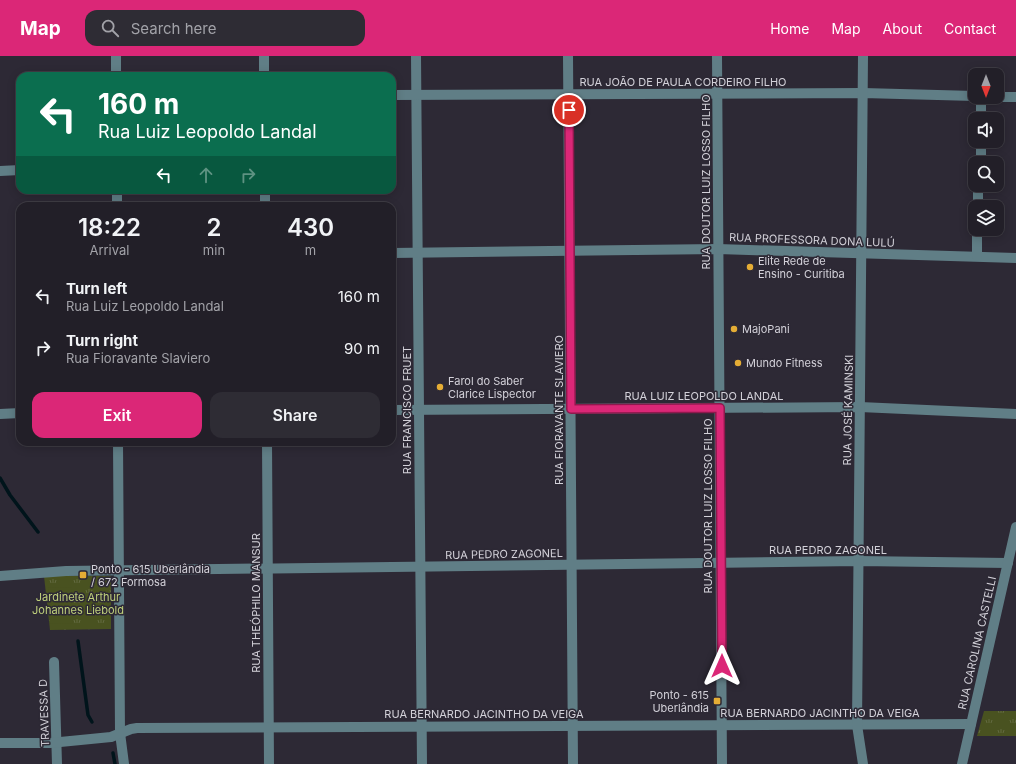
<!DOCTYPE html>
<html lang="en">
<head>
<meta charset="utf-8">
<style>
  :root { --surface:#221f28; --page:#2e2c34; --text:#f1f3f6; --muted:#a2a2a8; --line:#3f3d45; --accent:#db2777 }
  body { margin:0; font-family:Inter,sans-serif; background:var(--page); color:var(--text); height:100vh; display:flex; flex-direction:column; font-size:15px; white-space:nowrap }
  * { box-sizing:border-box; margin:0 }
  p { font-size:13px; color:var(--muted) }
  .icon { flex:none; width:22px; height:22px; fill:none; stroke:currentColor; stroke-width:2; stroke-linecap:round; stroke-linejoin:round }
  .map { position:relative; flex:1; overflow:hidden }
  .details { position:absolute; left:16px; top:146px; width:380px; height:244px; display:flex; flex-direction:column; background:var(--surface); border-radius:12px; box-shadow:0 2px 10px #0003,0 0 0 1px var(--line) }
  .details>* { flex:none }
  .guide { position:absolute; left:16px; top:16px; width:380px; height:122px; border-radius:12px; box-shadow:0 2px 10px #0003,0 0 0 1px var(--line); background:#0b6e4f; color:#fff; overflow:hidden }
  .needle { width:26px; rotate:180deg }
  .tools { position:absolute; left:968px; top:12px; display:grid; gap:8px }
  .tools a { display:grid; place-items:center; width:36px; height:36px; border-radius:8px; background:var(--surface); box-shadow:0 2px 10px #0003,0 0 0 1px var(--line); font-size:20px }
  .pin { position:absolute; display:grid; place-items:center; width:34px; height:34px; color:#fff; margin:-17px; border:2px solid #fff; border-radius:50%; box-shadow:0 1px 4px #0007 }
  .me { position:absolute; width:44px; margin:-22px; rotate:0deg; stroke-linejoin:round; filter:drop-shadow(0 0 3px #0008) }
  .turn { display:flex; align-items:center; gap:14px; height:84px; padding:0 16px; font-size:18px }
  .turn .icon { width:52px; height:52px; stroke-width:2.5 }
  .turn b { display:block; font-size:28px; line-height:34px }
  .lanes { display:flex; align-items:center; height:38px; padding:0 16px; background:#0003; justify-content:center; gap:20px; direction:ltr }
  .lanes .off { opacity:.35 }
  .eta { display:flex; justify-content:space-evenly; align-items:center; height:68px; text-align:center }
  .eta b { font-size:24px; font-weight:600; line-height:28px }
  .action { display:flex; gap:8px; margin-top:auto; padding:8px 16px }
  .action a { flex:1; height:46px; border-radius:12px; background:var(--accent); color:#fff; font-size:16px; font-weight:600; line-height:46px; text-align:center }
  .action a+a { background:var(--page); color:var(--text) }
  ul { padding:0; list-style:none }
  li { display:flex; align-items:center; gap:12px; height:52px; padding:0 16px }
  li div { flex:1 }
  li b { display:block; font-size:15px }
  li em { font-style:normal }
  header { display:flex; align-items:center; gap:24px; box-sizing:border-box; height:56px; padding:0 20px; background:var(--accent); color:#fff }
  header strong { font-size:19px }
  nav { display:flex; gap:22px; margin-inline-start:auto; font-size:14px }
  .search { width:280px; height:36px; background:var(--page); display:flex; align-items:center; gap:10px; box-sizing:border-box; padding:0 14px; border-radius:12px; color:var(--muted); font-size:15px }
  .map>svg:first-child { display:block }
</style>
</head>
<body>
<header>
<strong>Map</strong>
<div class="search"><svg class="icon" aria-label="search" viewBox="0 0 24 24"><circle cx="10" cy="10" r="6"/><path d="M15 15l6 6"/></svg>Search here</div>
<nav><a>Home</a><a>Map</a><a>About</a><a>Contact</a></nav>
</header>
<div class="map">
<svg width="1016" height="708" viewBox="0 0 1016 708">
  <defs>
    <pattern id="park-tufts" width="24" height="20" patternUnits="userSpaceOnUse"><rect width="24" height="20" fill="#495220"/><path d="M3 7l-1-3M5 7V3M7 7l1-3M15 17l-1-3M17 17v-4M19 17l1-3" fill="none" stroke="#626a40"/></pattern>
  </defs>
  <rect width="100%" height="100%" fill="#2d2935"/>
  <g fill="url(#park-tufts)">
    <polygon points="44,520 111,520 111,573 50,574"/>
    <polygon points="984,655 1016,655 1016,680 977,680"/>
  </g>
  <polygon fill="#495220" points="71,531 73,567 50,568 48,532"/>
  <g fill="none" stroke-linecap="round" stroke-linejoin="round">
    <g stroke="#00141b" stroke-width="3.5">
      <polyline points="0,422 10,439 38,476"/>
      <polyline points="78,585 88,659 92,666"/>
      <polyline points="113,697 115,708"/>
    </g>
    <g stroke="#607e86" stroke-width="10">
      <polyline points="116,0 116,20"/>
      <polyline points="264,0 264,20"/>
      <polyline points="416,0 422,708"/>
      <polyline points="568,0 573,708"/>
      <polyline points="717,0 722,708"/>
      <polyline points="392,39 863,37 975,40"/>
      <polyline points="981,41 981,63"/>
      <polyline points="997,41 1016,41"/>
      <polyline points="981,85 981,107"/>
      <polyline points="0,115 20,114"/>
      <polyline points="117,134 117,150"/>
      <polyline points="265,134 265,150"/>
      <polyline points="978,151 978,130"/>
      <polyline points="392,197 718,193 1016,202"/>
      <polyline points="977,200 977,173"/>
      <polyline points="392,354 860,351 1016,358"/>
      <polyline points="0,358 20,357"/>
      <polyline points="118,386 120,677 124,708"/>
      <polyline points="267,386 269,708"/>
      <polyline points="0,520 66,515 859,505 1008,507"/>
      <polyline points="54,606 57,708"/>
      <polyline points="0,687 50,687 111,681 131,673 137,672 971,668"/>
      <polyline points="863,708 857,669 863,0"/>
      <polyline points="962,708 1016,471"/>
    </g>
  </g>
  <polygon fill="#5a4d51" points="392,62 397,69 396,118 392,118"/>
  <polygon fill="#4a3e42" points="392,62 397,69 396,118 392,112"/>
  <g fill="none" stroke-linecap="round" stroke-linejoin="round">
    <g stroke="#8e194d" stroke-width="10">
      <polyline id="route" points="569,54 571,353 720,352 722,610"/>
    </g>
    <use href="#route" stroke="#db2777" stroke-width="7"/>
  </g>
  <g fill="#e5ad35" stroke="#2d2935" stroke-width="1.5">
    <circle cx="750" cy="211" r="4"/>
    <circle cx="734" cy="273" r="4"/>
    <circle cx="738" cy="307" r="4"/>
    <circle cx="440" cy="331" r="4"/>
    <rect x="79" y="515" width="8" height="8" rx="2"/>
    <rect x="713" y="641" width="8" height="8" rx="2"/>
  </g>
  <g text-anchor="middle" stroke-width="3" stroke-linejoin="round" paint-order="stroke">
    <g font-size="11" fill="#d3d1d9" stroke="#2d2935">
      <text x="683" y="30">RUA JOÃO DE PAULA CORDEIRO FILHO</text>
      <text transform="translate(706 126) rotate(-90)" y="4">RUA DOUTOR LUIZ LOSSO FILHO</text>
      <text transform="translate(812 184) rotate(2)" y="4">RUA PROFESSORA DONA LULÚ</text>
      <text x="704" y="344">RUA LUIZ LEOPOLDO LANDAL</text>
      <text transform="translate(407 354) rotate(-90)" y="4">RUA FRANCISCO FRUET</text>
      <text transform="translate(559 354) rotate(-90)" y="4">RUA FIORAVANTE SLAVIERO</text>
      <text transform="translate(848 354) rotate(-89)" y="4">RUA JOSÉ KAMINSKI</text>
      <text transform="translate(708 450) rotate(-90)" y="4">RUA DOUTOR LUIZ LOSSO FILHO</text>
      <text x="828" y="498">RUA PEDRO ZAGONEL</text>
      <text transform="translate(504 498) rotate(-1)" y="4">RUA PEDRO ZAGONEL</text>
      <text transform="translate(256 547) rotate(-90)" y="4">RUA THEÓPHILO MANSUR</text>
      <text transform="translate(977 587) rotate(-77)" y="4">RUA CAROLINA CASTELLI</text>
      <text transform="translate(44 657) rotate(-92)" y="4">TRAVESSA D</text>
      <text x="820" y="661">RUA BERNARDO JACINTHO DA VEIGA</text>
      <text x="484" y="662">RUA BERNARDO JACINTHO DA VEIGA</text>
    </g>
    <g font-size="11" fill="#d3d1d9" stroke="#2d2935" text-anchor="start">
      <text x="758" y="209">Elite Rede de<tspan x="758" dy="13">Ensino - Curitiba</tspan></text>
      <text x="742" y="277">MajoPani</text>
      <text x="746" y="311">Mundo Fitness</text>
      <text x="448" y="329">Farol do Saber<tspan x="448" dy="13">Clarice Lispector</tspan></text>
      <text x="91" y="517">Ponto - 615 Uberlândia<tspan x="91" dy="13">/ 672 Formosa</tspan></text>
      <text x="709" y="643" text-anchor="end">Ponto - 615<tspan x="709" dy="13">Uberlândia</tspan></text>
    </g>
    <g font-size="11" fill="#c0d17c" stroke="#2d2935">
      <text x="78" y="545">Jardinete Arthur<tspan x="78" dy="13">Johannes Liebold</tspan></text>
    </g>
  </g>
</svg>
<div class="tools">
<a><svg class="needle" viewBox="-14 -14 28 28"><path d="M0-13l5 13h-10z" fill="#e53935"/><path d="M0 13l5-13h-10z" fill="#a2a2a8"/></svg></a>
<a><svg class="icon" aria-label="sound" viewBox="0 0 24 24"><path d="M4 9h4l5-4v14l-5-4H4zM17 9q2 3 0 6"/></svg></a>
<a><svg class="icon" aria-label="search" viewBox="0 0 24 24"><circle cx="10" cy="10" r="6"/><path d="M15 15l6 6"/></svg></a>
<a><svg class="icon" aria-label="layers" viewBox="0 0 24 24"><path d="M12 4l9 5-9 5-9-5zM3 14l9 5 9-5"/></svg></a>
</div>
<div class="pin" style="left:569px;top:54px;background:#d93025"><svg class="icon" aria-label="arrive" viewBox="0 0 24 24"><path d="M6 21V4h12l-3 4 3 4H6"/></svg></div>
<svg class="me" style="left:722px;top:610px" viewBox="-20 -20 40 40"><path d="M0-17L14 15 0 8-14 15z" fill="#db2777" stroke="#fff" stroke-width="4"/></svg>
<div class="guide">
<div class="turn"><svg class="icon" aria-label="left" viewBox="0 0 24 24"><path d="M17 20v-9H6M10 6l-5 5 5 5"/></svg><div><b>160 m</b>Rua Luiz Leopoldo Landal</div></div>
<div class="lanes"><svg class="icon" aria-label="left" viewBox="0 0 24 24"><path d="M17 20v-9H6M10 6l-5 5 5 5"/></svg><svg class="icon off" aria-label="ahead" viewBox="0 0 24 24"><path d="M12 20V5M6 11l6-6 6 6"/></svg><svg class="icon off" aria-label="right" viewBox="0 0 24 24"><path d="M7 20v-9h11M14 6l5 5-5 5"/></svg></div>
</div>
<section class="details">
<div class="eta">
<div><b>18:22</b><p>Arrival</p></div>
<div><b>2</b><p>min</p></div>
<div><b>430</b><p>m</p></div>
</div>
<ul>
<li><svg class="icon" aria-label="left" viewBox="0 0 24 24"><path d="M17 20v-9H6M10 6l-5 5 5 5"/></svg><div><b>Turn left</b><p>Rua Luiz Leopoldo Landal</p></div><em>160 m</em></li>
<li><svg class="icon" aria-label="right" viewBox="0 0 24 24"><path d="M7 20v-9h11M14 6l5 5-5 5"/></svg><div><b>Turn right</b><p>Rua Fioravante Slaviero</p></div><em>90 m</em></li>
</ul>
<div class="action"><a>Exit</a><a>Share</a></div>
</section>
</div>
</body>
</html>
